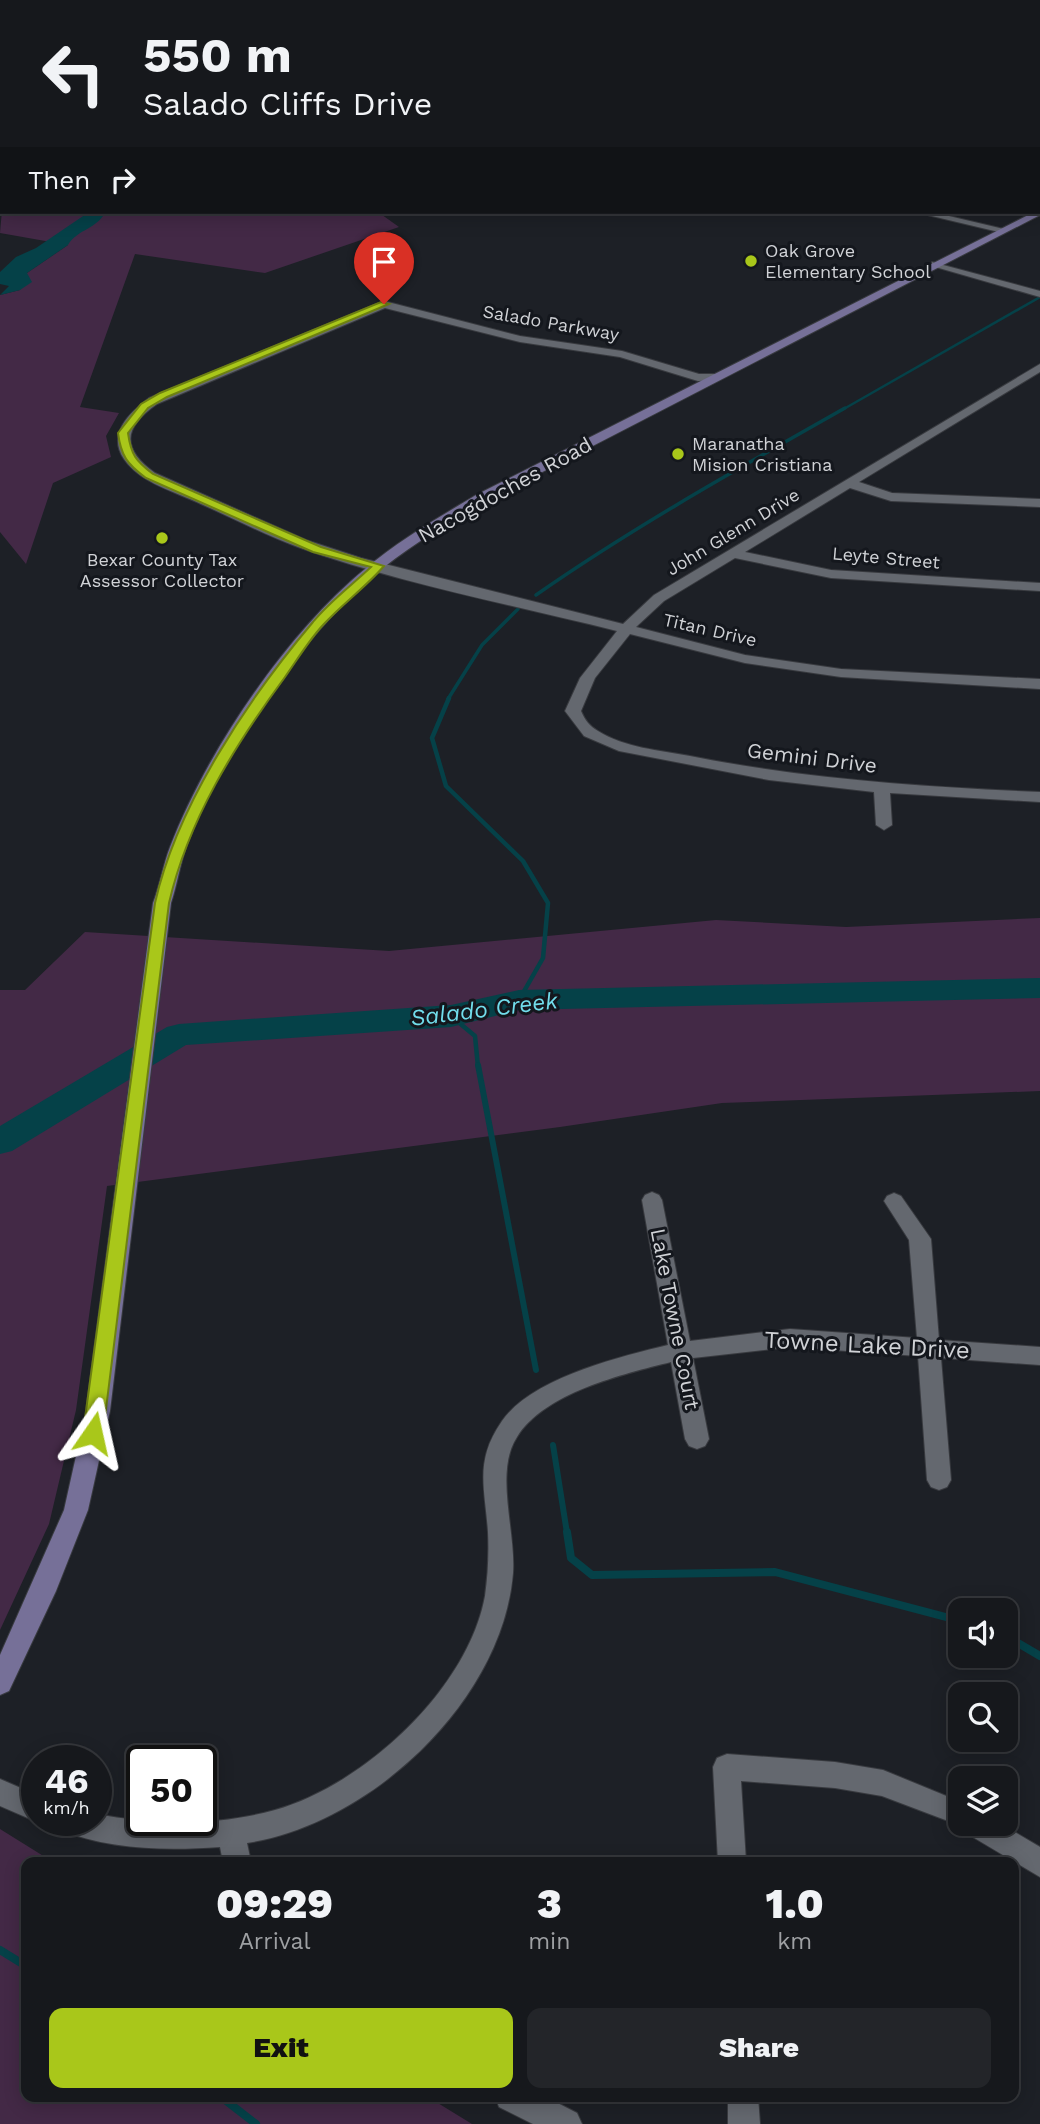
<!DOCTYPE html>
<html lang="en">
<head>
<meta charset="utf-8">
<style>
  :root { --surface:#16181c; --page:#232529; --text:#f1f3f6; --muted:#9ea0a3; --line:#35373b; --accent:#a9c71a }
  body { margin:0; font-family:"Work Sans",sans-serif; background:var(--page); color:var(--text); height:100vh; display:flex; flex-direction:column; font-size:26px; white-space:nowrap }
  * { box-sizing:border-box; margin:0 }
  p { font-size:23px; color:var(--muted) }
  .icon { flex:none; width:38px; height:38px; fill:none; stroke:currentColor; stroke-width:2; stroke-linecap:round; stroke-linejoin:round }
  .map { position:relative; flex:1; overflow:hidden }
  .sheet { position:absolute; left:21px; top:1857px; width:998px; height:245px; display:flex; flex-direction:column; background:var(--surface); border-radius:14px; box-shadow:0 4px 18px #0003,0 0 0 2px var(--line) }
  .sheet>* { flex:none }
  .top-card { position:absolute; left:0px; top:0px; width:1041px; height:214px; box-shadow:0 4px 18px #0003,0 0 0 2px var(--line); background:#16181c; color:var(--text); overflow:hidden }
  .tools { position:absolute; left:948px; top:1598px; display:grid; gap:14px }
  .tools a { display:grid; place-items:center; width:70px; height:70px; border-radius:14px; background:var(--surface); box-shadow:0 4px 18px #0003,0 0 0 2px var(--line); font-size:35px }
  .speed { position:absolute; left:21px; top:1745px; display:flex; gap:14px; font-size:35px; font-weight:700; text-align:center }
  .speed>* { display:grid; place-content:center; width:91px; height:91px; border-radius:50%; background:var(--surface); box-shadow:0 4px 18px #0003,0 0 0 2px var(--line); line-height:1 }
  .speed small { font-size:18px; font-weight:400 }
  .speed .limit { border:4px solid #111; border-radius:10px; background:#fff; color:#111 }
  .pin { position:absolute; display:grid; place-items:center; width:60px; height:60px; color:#fff; margin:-72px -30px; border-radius:50% 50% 50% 0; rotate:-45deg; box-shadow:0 0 7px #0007 }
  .pin .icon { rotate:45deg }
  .me { position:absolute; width:77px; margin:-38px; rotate:11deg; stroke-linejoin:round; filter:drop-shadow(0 0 5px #0008) }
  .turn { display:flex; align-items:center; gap:24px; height:147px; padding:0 28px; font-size:32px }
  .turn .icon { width:91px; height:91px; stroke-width:2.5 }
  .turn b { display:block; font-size:49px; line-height:60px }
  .then { display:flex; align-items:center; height:66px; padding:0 28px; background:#0003; gap:14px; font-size:26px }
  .eta { display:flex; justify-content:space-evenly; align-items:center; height:119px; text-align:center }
  .eta b { font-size:42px; font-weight:800; line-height:49px }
  .primary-button { display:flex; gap:14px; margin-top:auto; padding:14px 28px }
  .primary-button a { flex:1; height:80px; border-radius:14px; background:var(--accent); color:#111; font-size:28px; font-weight:800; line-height:80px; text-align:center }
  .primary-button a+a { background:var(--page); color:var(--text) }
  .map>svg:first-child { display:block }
</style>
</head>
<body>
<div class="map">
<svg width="1040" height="2124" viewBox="0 0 1040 2124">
  <rect width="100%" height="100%" fill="#1d2026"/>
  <g fill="#432946">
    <polygon points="2,210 378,212 399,227 265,273 135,254 80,407 119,413 106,436 111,457 53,483 26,564 0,532 0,295 20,290 27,273 68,245 0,233"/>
    <polygon points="1040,918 1040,1091 722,1103 560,1127 107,1186 76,1410 49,1524 0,1630 0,990 25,990 85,932 389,951 716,920 846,927"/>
    <polygon points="0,1829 53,1862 26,1862 26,2096 428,2097 472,2124 0,2124"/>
  </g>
  <path fill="#054148" d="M89,212H102L103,216C94,229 76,231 68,245L27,273L32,282L20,290L0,295L9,286L0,284V272L16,257L36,248Z"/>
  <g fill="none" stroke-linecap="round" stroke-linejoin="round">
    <polyline stroke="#054148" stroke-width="2.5" points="842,410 1040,297"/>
    <g stroke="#054148" stroke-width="3.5">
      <path d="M536,595C635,526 741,467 845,408"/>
      <polyline points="448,699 482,645 518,609"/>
    </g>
    <g stroke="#054148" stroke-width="4.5">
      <polyline points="449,698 432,738 446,786 523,861 548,903 543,958 519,1000"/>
      <polyline points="451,1016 475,1036 478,1067"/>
    </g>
    <g stroke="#054148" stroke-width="6">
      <polyline points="478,1065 536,1370"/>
      <polyline points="553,1445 567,1533"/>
    </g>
    <g stroke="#054148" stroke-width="8">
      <polyline points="567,1532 571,1558 592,1575 775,1572 961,1621"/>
      <polyline points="1006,1636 1040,1656"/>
      <polyline points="0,1950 26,1966"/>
      <polyline points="220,2096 256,2124"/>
    </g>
    <polygon fill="#054148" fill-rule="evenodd" points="1040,978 1040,998 519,1010 451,1027 186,1045 12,1151 0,1154 0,1126 167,1027 179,1024 451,1005 519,990"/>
    <g stroke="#383a3f" stroke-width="2">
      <g id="minor">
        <polygon points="161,0 171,0 173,2 163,2"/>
        <polygon points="326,0 336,0 338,2 328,2"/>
        <polygon points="381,0 401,0 378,2"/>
        <polygon points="731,0 750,0 728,2"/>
        <polygon points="762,0 771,0 773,2 764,2"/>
        <polygon points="908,0 925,2 910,2"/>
        <polygon points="1036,0 1040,0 1040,3 1033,2"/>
        <polygon points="915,212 932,212 1008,230 1003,233"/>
        <polygon points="932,262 1040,291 1040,297 932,266"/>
        <path d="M384,301L520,336L622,351L699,374H716L722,377L716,380L698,381L620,357L520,342L385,308L157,404C124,427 120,448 155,473L306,540L361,558L623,624L654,595L1040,364V372L859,482L892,493L1040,499V507L891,501L850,488L745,552L831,570L1040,583V591L831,578L735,558L664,601L636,627L745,655L841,669L1040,679V689L841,677L745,663L630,634L595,678L581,711C585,720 589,726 598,731C625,748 659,750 690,756C805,779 922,787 1040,792V802L890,793L892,825L884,830L876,825L874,792L769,780L619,751L584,736L565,711L580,678L617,631C513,605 399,583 298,547C265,535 233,518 201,504C176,492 140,483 124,459C107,434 129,413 149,398Z"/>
        <path d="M652,1192L659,1195L662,1200L690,1341L790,1329L917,1338L909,1240L884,1201L887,1196L894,1193L901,1196L931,1239L939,1340L1040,1347V1365L941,1358L951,1480L947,1487L939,1490L931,1487L927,1480L918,1356L790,1347L693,1358L709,1439L705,1446L697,1449L689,1446L685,1439L671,1362C623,1374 544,1393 517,1437C494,1472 516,1531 513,1573C503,1700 371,1824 247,1843L251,1862H223L220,1847C166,1851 109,1850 58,1829L54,1820H96V1814C154,1825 218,1826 275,1810C364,1785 468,1689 485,1596C488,1575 489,1554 488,1532C485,1488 474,1461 502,1421C532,1378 619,1357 668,1345L642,1200L645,1195Z"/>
        <polygon points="727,1754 835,1762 883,1770 961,1802 961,1824 1001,1824 1040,1847 1040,1877 966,1833 964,1827 882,1796 835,1788 741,1781 746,1862 718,1862 713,1767 717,1758"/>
        <polygon points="0,1779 37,1795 37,1820 43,1820 37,1822 0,1806"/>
        <polygon points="495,2096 544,2096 577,2113 582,2124 533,2124 499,2107"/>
        <polygon points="728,2096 758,2096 760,2124 728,2124"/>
      </g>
    </g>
    <g stroke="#383a3f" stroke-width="2">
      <path id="secondary" d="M1040,209V215L486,501C446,524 406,548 371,578C294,646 223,751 186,847C180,865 177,885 171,903L110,1411L88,1510L56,1591L9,1691L0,1695V1655L64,1510L86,1411L153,903C160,885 163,865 170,847C207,751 286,634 365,569C399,540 438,518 476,495Z"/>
    </g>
    <use href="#minor" fill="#64686f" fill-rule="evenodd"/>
    <use href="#secondary" fill="#767098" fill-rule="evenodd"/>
  </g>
  <path fill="#a9c71a" stroke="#6e8111" stroke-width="2" d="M381,302L389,304L167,397L148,408L128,433C131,455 136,461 153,474L321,547L384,566C366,587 342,604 323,625C309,640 297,660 285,677C235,745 188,820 169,903L103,1433L100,1438L93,1441L86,1438L83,1433L155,903C177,805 248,699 313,622C329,602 352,585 371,567L313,552L146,478C127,464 121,456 118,433L141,404L160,393Z"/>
  <g fill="#a9c71a" stroke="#14171d" stroke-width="2.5">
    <circle cx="751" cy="261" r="7"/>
    <circle cx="678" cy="454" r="7"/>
    <circle cx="162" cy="538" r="7"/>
  </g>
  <g text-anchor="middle" stroke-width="6" stroke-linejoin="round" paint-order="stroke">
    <g font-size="18" fill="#d0d2d6" stroke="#14171d" text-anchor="start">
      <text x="765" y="257">Oak Grove<tspan x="765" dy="21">Elementary School</tspan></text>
      <text x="692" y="450">Maranatha<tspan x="692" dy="21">Mision Cristiana</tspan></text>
      <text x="162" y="566" text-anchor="middle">Bexar County Tax<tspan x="162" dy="21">Assessor Collector</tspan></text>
    </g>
    <g font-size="18" fill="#d0d2d6" stroke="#14171d">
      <text transform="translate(551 323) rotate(10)" y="6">Salado Parkway</text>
      <text transform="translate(733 532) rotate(-31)" y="6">John Glenn Drive</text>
      <text transform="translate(886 558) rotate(5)" y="6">Leyte Street</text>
      <text transform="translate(710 630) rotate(13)" y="6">Titan Drive</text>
    </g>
    <g font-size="21" fill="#d0d2d6" stroke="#14171d">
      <text transform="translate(505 490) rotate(-29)" y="7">Nacogdoches Road</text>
      <text transform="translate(812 758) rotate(7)" y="7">Gemini Drive</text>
      <text transform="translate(675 1319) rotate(79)" y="7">Lake Towne Court</text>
    </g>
    <g font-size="23" font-style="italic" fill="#71ddeb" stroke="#14171d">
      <text transform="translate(484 1009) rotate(-7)" y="8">Salado Creek</text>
    </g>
    <g font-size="24" fill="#d0d2d6" stroke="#14171d">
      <text transform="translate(867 1345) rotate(3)" y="8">Towne Lake Drive</text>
    </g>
  </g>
</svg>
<div class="tools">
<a><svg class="icon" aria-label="sound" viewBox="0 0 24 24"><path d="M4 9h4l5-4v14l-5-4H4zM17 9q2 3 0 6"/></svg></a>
<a><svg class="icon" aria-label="search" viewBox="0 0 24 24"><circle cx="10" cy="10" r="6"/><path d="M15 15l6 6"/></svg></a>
<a><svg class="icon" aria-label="layers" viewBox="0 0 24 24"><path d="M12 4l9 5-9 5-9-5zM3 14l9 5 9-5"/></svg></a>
</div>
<div class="speed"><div>46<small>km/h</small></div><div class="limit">50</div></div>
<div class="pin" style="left:384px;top:304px;background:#d93025"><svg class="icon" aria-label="arrive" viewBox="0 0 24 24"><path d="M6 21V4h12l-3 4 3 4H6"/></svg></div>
<svg class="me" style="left:93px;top:1433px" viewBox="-20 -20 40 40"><path d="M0-17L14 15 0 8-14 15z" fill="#a9c71a" stroke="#fff" stroke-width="4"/></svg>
<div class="top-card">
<div class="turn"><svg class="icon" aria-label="left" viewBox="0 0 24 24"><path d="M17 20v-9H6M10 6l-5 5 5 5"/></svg><div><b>550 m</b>Salado Cliffs Drive</div></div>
<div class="then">Then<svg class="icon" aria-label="right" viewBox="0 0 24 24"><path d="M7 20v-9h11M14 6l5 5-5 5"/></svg></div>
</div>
<section class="sheet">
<div class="eta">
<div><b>09:29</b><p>Arrival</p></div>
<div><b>3</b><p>min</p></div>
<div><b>1.0</b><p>km</p></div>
</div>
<div class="primary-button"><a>Exit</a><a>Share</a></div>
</section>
</div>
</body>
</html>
